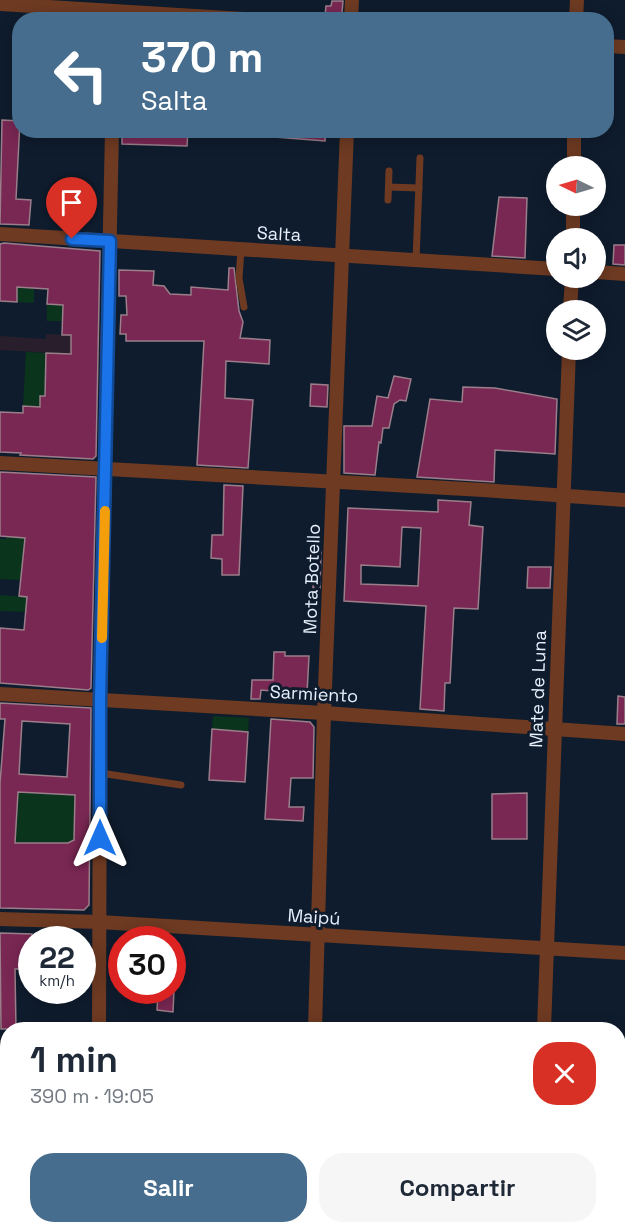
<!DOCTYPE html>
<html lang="es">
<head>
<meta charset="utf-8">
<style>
  :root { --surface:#fff; --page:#f6f6f7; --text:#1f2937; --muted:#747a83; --accent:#466d8d }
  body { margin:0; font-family:"Space Grotesk",sans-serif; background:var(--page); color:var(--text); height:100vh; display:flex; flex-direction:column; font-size:22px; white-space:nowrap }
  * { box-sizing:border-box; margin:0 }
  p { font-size:20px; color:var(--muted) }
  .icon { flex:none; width:33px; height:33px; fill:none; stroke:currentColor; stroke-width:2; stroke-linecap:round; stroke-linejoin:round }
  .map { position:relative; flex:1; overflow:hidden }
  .side { position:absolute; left:0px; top:1022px; width:626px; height:212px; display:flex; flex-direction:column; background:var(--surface); border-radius:24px 24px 0 0; box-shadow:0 3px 15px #0003 }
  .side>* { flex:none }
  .hud { position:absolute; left:12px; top:12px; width:602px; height:126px; border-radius:24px; box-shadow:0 3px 15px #0003; background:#466d8d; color:#fff; overflow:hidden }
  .needle { width:39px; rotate:275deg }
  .controls { position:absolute; left:546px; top:156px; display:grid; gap:12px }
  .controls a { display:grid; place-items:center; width:60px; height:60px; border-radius:50%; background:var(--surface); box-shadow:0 3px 15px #0003; font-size:30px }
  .speed { position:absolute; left:18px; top:926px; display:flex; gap:12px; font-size:30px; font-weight:700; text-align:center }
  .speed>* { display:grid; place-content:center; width:78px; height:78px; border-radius:50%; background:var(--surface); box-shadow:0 3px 15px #0003; line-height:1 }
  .speed small { font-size:15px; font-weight:400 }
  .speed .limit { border:9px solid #d22; background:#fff; color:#111 }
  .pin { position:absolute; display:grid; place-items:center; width:51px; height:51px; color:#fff; margin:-62px -26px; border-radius:50% 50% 50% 0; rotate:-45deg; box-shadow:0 0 6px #0007 }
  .pin .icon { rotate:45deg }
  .me { position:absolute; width:66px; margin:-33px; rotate:0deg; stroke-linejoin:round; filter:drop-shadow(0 0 4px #0008) }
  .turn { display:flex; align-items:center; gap:21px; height:126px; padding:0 30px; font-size:27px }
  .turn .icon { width:78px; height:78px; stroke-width:2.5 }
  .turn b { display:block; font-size:42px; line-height:51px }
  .round { display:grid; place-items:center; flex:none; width:63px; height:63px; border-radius:24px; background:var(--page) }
  .overview { display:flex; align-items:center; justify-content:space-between; height:102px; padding:0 30px }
  h1 { font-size:36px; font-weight:600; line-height:45px }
  .cta { display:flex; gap:12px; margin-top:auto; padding:12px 30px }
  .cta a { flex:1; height:69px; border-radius:24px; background:var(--accent); color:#fff; font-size:24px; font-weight:600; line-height:69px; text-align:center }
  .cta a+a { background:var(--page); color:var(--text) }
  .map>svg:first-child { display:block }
</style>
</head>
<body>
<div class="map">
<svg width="625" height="1232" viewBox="0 0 625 1232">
  <rect width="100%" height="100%" fill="#0f1c2d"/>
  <polygon fill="#291e2c" points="46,334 71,335 71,354 0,350 0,336 46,339"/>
  <g fill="#0a341b">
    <polygon points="17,275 24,287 34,288 34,303 17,302"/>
    <polygon points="47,304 63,305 62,321 47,321"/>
    <polygon points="26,352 46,353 45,396 40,396 40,407 23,406"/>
    <path d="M6,536L23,538V536H27C20,558 21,563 34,581L0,579V539H6Z"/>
    <polygon points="0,595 27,597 26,612 0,611"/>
    <polygon points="213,716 249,718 248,731 212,729"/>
    <polygon points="18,792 75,795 74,843 15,843"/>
  </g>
  <g fill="#792753" stroke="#9a7e8a" stroke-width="1.5" fill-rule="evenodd">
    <polygon points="332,1 343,1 342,13 338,17 325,16 326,6 331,6"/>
    <polygon points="2,120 20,121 16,199 31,200 29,225 0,224"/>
    <polygon points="122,130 188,130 187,146 122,144"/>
    <polygon points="276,130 326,130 325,141 275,137"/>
    <polygon points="499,197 527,198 525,258 492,256"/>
    <polygon points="4,243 100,251 96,456 93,459 20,455 21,453 0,452 0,412 23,413 23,406 40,407 40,396 45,396 46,353 71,354 71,335 62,335 63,305 47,304 48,289 17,287 17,302 0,301 0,244"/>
    <polygon points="614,245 625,245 625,265 613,264"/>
    <polygon points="229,268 234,268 239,311 243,322 240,338 270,340 269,364 226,361 225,398 253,400 248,468 197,465 204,341 126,341 126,334 120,334 121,315 127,315 126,296 119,296 119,270 154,271 153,285 164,286 170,294 191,295 191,287 228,290"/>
    <polygon points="394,376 411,379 406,401 400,400 394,404 389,428 383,428 381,443 379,442 375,475 344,473 344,426 372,426 377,396 388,398"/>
    <polygon points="311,384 328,385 327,407 310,406"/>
    <polygon points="463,387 495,388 557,399 555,454 495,450 494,482 417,477 430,399 462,402"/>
    <polygon points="0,472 96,477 91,688 88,690 0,683 0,628 24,630 27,597 19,596 25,538 0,536"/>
    <polygon points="224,485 243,486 239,575 222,575 222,559 211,558 212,535 223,535"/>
    <path d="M438,500L471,502L469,525L483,527L478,609L454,608L450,683H445L444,711L420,709L426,606L344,601L348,508L438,512ZM402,527L421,528L418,586L361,584V565L400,567Z"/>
    <polygon points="315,551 321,551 320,588 313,588"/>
    <polygon points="528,567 551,567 550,588 527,588"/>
    <polygon points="274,652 285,652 285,656 309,656 307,694 261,690 260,699 251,699 252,680 273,680"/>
    <polygon points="618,696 625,697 625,724 617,724"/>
    <path d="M0,703L91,708L89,905L84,910L0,908V783L5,719H0ZM22,721L70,724L67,777L19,774ZM18,792L75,795L74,840L68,843H15Z"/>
    <polygon points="271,719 310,722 314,727 313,778 291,778 289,807 304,807 303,821 265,819"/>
    <polygon points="212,729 248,732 245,782 209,780"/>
    <polygon points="527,793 527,839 492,839 492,794"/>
    <polygon points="0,933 32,934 32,969 15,969 16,1029 1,1029"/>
    <polygon points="158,990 174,990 173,1012 157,1010"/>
  </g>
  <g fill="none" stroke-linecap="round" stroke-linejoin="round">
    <g stroke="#6e3a22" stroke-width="7">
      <polyline points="389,187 419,188"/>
      <polyline points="388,200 389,171"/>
      <polyline points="241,249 239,278 244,307"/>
      <polyline points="416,260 420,158"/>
      <polyline points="100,773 181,785"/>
    </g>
    <g stroke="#6e3a22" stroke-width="14">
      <polyline points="0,4 261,20"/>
      <polyline points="351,20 352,0"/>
      <polyline points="576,20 577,0"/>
      <polyline points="606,46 625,47"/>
      <polyline points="574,166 574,130"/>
      <polyline points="0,234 556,269"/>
      <polyline points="573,238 573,206"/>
      <polyline points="596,272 625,274"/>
      <polyline points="570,310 572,278"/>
      <polyline points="0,463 483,490 625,500"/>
      <polyline points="0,694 324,713 625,734"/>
      <polyline points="0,919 99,922 625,953"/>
      <polyline points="99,1029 100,700 112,130"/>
      <polyline points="315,1029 324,713 347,130"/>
      <polyline points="544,1029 569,350"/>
      <polyline points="0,1143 8,1143"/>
      <polyline points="618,1179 625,1179"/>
      <polyline points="95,1232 95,1226"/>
      <polyline points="310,1232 310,1226"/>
      <polyline points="540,1232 540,1226"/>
    </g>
  </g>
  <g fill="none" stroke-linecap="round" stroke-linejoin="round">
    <g stroke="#114b97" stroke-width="15">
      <polyline id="route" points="72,239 110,241 100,700 100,838"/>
    </g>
    <use href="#route" stroke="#1a73e8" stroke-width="10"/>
    <polyline stroke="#f59e0b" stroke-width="10" points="102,638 105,511"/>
  </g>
  <g text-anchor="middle" stroke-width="6" stroke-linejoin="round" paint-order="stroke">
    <g font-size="18" fill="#e7f0fc" stroke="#0f1c2d">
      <text transform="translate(279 234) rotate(3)" y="6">Salta</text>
      <text transform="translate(312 579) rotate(-88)" y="6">Mota Botello</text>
      <text transform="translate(538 689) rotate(-88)" y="6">Mate de Luna</text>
      <text transform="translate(314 694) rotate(3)" y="6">Sarmiento</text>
      <text transform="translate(314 917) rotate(4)" y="6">Maipú</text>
    </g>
  </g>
</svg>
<div class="controls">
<a><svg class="needle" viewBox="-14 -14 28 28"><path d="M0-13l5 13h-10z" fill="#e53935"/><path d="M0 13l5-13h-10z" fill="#747a83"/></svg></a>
<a><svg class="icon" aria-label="sound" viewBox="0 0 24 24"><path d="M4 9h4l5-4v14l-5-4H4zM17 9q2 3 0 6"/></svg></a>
<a><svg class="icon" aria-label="layers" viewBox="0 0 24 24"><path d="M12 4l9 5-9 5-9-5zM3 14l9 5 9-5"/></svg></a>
</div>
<div class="speed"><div>22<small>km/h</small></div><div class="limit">30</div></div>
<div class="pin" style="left:72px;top:239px;background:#d93025"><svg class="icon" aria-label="arrive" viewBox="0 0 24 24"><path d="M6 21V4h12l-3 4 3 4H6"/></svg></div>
<svg class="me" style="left:100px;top:838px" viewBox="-20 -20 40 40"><path d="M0-17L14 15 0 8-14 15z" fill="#1a73e8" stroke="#fff" stroke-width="4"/></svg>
<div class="hud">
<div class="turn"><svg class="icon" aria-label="left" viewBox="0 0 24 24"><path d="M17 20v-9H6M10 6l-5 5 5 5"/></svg><div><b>370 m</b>Salta</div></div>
</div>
<section class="side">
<div class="overview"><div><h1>1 min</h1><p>390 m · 19:05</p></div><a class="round" style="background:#d93025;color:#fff"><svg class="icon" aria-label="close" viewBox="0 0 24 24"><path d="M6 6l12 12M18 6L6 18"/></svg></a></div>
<div class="cta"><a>Salir</a><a>Compartir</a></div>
</section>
</div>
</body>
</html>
